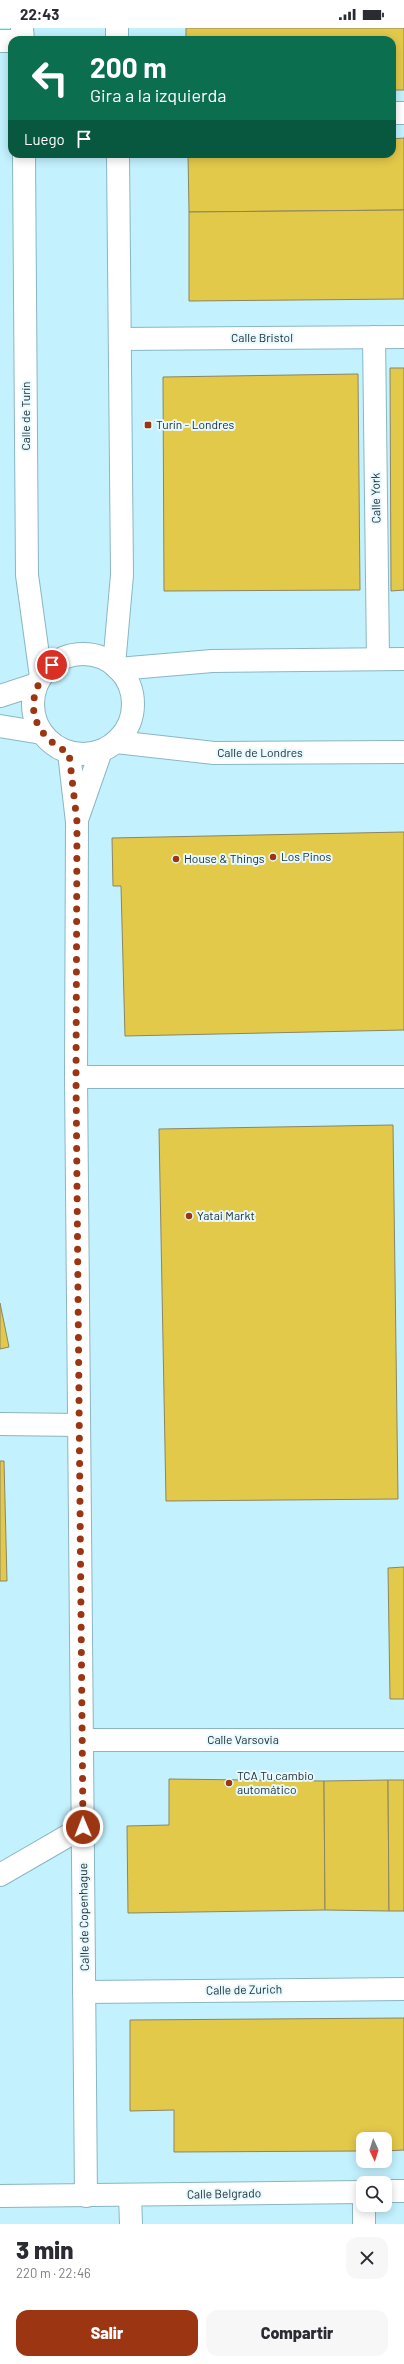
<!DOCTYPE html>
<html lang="es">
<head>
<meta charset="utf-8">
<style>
  :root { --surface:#fff; --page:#f7f7f7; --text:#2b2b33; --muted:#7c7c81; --accent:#9c3512 }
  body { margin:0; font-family:Barlow,sans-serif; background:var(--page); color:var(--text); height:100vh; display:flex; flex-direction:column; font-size:15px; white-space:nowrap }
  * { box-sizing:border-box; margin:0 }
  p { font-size:13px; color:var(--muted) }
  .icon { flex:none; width:22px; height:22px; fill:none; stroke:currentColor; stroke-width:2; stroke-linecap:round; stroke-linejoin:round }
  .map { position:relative; height:2196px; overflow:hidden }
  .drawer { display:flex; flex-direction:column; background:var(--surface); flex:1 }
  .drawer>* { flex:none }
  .hud { position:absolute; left:8px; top:8px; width:388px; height:122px; border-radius:12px; box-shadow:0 2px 10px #0003; background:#0b6e4f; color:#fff; overflow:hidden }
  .needle { width:26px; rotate:176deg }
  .fabs { position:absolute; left:356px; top:2104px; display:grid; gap:8px }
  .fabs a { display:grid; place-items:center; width:36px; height:36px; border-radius:8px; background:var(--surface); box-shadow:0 2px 10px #0003; font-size:20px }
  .pin { position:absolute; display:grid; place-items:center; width:34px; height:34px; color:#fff; margin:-17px; border:2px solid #fff; border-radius:50%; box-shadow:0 1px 4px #0007 }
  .me { position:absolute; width:44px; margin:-22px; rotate:359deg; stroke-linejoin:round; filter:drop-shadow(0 0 3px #0008) }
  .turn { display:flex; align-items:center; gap:14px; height:84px; padding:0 16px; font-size:18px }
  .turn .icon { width:52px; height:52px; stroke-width:2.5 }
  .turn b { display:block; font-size:28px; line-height:34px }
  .then { display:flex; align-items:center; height:38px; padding:0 16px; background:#0003; gap:8px; font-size:15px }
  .round { display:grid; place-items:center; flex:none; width:42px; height:42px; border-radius:12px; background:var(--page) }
  .headline { display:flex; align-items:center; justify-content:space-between; height:68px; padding:0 16px }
  h1 { font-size:24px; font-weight:800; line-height:30px }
  .button { display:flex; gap:8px; margin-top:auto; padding:8px 16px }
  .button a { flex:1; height:46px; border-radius:12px; background:var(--accent); color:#fff; font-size:16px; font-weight:800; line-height:46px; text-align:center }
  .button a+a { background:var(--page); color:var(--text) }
  .status { display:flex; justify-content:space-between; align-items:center; height:28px; padding:0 20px; background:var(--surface); direction:ltr }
  .status svg { height:11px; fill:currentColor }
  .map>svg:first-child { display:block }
</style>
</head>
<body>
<div class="status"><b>22:43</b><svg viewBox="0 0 49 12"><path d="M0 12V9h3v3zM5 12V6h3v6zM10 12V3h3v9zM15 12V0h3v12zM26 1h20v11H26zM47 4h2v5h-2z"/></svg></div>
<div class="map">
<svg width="404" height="2196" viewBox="0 0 404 2196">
  <rect width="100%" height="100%" fill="#c3f1fe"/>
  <g fill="#e3c94a" stroke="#8c8562">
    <polygon points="186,0 404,0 404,62 392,62 392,12 186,12"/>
    <polygon points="404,110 404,182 189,184 188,126 392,126 392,111"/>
    <polygon points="404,182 404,271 189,273 189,184"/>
    <polygon points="390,340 404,340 404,562 391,563"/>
    <polygon points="358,346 360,562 164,563 163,349"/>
    <polygon points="404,804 404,1002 125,1008 121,858 113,858 112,810"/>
    <polygon points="393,1097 398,1471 166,1473 159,1101"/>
    <polygon points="0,1275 9,1319 0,1321"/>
    <polygon points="0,1433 4,1433 7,1553 0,1553"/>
    <polygon points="404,1539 404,1671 390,1671 388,1540"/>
    <polygon points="169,1751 324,1753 325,1882 128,1885 127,1798 169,1797"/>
    <polygon points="388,1752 389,1883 325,1882 324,1753"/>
    <polygon points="388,1752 404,1752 404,1883 389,1883"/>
    <polygon points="404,1990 404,2122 385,2123 385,2111 363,2111 363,2123 174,2124 174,2082 130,2083 130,1992"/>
  </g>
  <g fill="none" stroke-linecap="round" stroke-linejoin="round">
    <g stroke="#8ab6c3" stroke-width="24">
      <g id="minor">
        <polyline points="22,0 23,12"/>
        <polyline points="117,0 117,12"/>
        <polyline points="0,13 12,13"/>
        <polyline points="392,85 404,85"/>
        <polyline points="24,126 27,547 41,649"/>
        <polyline points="374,309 378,631"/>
        <polyline points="120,311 404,309"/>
        <circle cx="83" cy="676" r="50"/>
        <polyline points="114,637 122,547 118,126"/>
        <polyline points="118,641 212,633 404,631"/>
        <polyline points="0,668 37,656"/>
        <polyline points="0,698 42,705"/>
        <polyline points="116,714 214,725 404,724"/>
        <polyline points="69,725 77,794 76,1049 86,2168"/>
        <polyline points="78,789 101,723"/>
        <polyline points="76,1049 404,1049"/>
        <polyline points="0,1396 79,1397"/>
        <polyline points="82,1712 404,1712"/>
        <polyline points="0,1847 83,1799"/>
        <polyline points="84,1964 404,1961"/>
        <polyline points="385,2163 404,2163"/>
        <polyline points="130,2167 131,2196"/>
        <polyline points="0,2168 363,2164"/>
        <polyline points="364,2177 364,2196"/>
      </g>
    </g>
    <use href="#minor" stroke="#fff" stroke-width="22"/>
  </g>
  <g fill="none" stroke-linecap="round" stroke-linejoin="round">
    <path stroke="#9c3512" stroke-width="7" stroke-dasharray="0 12.6" d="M52,637C22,670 29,705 69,725L77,794L76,1050L83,1799"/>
  </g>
  <g fill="#9c3512" stroke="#e7f9fe" stroke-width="1.5">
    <rect x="144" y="393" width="8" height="8" rx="2"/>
    <circle cx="273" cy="829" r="4"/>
    <circle cx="176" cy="831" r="4"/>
    <circle cx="189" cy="1188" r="4"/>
    <circle cx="229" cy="1755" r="4"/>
  </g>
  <g text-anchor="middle" stroke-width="4" stroke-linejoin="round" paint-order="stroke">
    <g font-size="12" fill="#192b30" stroke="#e7f9fe">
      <text x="262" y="314">Calle Bristol</text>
      <text transform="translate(26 388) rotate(-90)" y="4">Calle de Turín</text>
      <text transform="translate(376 470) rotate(-91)" y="4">Calle York</text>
      <text x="260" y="729">Calle de Londres</text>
      <text x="243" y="1716">Calle Varsovia</text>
      <text transform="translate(84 1889) rotate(-91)" y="4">Calle de Copenhague</text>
      <text transform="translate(244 1962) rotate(-1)" y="4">Calle de Zurich</text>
      <text transform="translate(224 2166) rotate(-1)" y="4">Calle Belgrado</text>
    </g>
    <g font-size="12" fill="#192b30" stroke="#e7f9fe" text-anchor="start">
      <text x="156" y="401">Turín - Londres</text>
      <text x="281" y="833">Los Pinos</text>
      <text x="184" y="835">House &amp; Things</text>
      <text x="197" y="1192">Yatai Markt</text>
      <text x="237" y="1752">TCA Tu cambio<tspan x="237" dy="14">automático</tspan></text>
    </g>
  </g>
</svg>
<div class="fabs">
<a><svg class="needle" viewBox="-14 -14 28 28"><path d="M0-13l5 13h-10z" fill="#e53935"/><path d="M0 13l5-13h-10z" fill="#7c7c81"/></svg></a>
<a><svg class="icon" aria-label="search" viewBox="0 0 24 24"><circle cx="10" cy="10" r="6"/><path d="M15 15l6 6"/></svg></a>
</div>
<div class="pin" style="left:52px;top:637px;background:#d93025"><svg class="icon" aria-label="arrive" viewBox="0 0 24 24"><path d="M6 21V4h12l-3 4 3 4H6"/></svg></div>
<svg class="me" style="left:83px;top:1799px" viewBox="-20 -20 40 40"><circle r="17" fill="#9c3512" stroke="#fff" stroke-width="3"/><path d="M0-11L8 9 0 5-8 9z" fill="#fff"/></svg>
<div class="hud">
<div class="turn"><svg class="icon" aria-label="left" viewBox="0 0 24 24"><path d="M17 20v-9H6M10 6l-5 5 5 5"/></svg><div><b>200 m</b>Gira a la izquierda</div></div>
<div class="then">Luego<svg class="icon" aria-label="arrive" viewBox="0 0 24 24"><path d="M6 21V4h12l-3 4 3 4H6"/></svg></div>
</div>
</div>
<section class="drawer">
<div class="headline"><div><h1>3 min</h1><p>220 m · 22:46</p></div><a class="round"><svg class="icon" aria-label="close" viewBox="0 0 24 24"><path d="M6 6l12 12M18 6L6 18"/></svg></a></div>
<div class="button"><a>Salir</a><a>Compartir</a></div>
</section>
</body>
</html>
